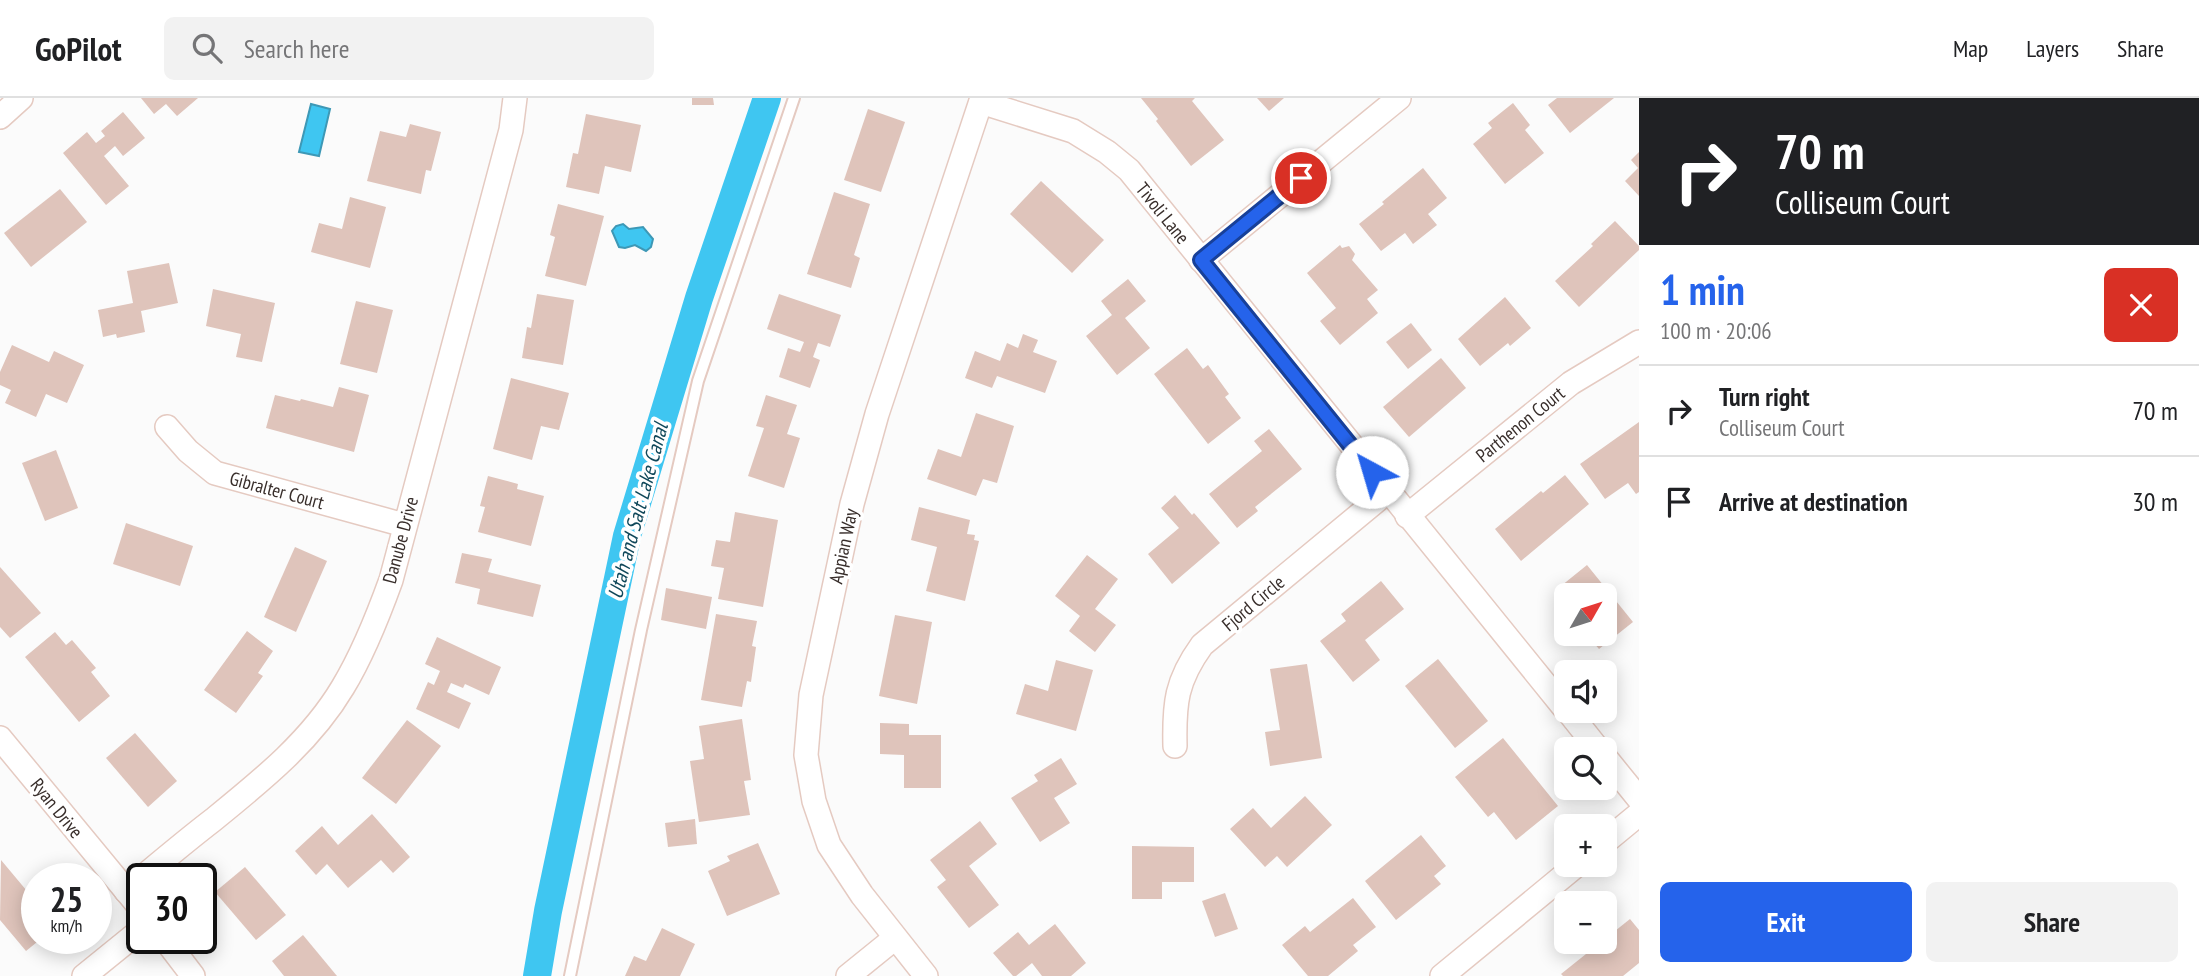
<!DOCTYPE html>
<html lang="en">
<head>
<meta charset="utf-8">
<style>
  :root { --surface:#fff; --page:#f2f2f2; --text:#202124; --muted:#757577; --line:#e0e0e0; --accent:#2563eb }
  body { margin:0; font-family:"PT Sans Narrow",sans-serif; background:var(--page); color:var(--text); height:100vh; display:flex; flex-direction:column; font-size:26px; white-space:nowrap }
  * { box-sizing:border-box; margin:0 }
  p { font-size:23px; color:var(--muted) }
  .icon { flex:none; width:38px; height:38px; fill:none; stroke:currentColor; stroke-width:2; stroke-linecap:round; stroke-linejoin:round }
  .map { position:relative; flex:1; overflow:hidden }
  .details { display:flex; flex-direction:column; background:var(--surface); width:560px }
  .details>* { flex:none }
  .guide { background:#202124; color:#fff; overflow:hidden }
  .needle { width:46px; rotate:51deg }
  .tools { position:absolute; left:1554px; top:485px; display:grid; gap:14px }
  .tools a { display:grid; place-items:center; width:63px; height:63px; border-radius:10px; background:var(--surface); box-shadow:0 4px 18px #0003; font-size:35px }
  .speed { position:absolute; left:21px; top:765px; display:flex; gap:14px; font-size:35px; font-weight:700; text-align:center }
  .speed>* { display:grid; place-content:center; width:91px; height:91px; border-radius:50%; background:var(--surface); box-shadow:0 4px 18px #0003; line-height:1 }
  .speed small { font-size:18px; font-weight:400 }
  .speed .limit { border:4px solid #111; border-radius:10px; background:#fff; color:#111 }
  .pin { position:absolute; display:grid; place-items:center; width:60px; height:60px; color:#fff; margin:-30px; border:4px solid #fff; border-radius:50%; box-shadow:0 2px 7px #0007 }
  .me { position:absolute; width:77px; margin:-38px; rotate:321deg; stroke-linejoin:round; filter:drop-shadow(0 0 5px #0008) }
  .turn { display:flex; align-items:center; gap:24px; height:147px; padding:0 21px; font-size:32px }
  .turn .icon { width:91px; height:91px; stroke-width:2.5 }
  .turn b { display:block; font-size:49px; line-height:60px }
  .round { display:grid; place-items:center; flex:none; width:74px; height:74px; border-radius:10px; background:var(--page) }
  .headline { display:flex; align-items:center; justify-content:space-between; height:119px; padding:0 21px }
  h1 { font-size:42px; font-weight:800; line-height:52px; color:var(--accent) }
  .button { display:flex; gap:14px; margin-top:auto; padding:14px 21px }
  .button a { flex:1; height:80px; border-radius:10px; background:var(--accent); color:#fff; font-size:28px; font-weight:800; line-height:80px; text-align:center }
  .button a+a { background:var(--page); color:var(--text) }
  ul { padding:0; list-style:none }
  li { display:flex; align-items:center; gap:21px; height:91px; padding:0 21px; border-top:2px solid var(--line) }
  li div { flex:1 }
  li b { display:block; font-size:26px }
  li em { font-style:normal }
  header { display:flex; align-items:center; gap:42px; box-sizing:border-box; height:98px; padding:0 35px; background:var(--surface); border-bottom:2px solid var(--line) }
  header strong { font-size:33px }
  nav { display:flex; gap:38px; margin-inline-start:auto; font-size:24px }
  .search { width:490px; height:63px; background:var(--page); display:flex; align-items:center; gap:18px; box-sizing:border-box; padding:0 24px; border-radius:10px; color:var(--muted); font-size:26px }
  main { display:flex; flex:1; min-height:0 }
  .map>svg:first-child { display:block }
</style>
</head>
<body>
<header>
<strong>GoPilot</strong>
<div class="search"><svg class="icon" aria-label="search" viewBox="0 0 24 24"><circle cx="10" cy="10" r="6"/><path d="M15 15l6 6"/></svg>Search here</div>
<nav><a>Map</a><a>Layers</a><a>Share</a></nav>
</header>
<main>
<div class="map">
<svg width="1639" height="878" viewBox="0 0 1639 878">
  <rect width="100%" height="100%" fill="#fbfbfb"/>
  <g fill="#3fc6f1" stroke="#3d98b6" stroke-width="2">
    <polygon points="311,6 330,11 319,58 299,54"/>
    <polygon points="623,126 629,131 643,129 653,141 651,149 646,153 635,147 625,150 619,149 612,133 616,128"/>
  </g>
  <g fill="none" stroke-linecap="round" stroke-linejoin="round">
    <polyline stroke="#3fc6f1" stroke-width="28" points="537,878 548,813 627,438 699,200 767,0"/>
  </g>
  <g fill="#dfc4bb">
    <polygon points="141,0 198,0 177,18 166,6 154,16"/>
    <polygon points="692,0 713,0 714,7 692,7"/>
    <polygon points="1141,0 1195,0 1192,3 1224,42 1191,68 1156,23 1158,21"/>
    <polygon points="1257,0 1284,0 1269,13"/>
    <polygon points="1557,0 1614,0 1570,35 1548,7"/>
    <polygon points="1513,5 1530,27 1525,32 1544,55 1505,86 1473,46 1492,30 1488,25"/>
    <polygon points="868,11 905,24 881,94 844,82"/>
    <polygon points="123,14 145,40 123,58 115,48 104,58 129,88 106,107 63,55 87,34 96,45 105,38 101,33"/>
    <polygon points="586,16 641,27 631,74 605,68 599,96 566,89 573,55 578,56"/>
    <polygon points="410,26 441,34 431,73 426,72 421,96 367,83 380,33 406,39"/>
    <polygon points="1639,54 1639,98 1625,83 1638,70 1631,62"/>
    <polygon points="1423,70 1447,100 1428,116 1437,127 1413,146 1405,135 1381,153 1359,126 1384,106 1382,104"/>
    <polygon points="1041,83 1104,142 1072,175 1010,116"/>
    <polygon points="60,91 87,124 31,169 4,135"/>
    <polygon points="834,94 870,106 854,157 860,160 851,190 807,176"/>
    <polygon points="350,99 386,109 370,170 311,154 319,125 342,131"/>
    <polygon points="558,106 604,118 586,188 545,178 555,139 550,137"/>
    <polygon points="1615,123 1639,148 1639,152 1579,209 1555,183 1593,148 1591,146"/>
    <polygon points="1340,147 1342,150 1349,148 1355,156 1352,162 1378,192 1367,201 1378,215 1340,247 1320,223 1336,210 1307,175"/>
    <polygon points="169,165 178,205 141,213 145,234 117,240 116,236 103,239 98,212 133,205 127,173"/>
    <polygon points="1128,181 1146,203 1125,220 1150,250 1117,277 1086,238 1112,217 1101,203"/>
    <polygon points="213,191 275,205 262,264 236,259 241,236 206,228"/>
    <polygon points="537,196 574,202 563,267 522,260 527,229 531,230"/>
    <polygon points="779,196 841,217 830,249 818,245 813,259 820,262 810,290 779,279 788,250 800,254 804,244 767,231"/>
    <polygon points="1505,199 1531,230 1510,248 1508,245 1480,268 1458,241"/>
    <polygon points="356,203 393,212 377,275 340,266"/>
    <polygon points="1411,225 1432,252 1408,271 1386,244"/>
    <polygon points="1023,236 1038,242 1033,254 1057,263 1045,295 997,278 992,290 965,280 975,253 1000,263 1007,245 1018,250"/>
    <polygon points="12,247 49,264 54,253 84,267 67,305 46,296 36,319 5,305 11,292 0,287 0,274"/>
    <polygon points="1187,250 1203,271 1208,267 1229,296 1225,299 1241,320 1208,346 1154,276"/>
    <polygon points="1441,260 1466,290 1409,339 1383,309"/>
    <polygon points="511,280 569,295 559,332 541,328 532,362 493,351"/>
    <polygon points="339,289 369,297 354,354 266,330 275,297 300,303 301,301 333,309"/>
    <polygon points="766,297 797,307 787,336 800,340 784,390 748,378 764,330 756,328"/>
    <polygon points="976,315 1014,328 997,385 983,381 976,398 927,381 938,351 961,359"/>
    <polygon points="1639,324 1639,394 1636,396 1628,385 1605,401 1580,366"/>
    <polygon points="1269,331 1302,371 1255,409 1258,413 1237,430 1209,396 1262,353 1254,343"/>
    <polygon points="56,352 78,410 45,423 22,365"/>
    <polygon points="1565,377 1589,406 1521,463 1495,431 1541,393 1543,395"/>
    <polygon points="488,378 518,386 517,391 544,398 531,448 478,434 485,409 480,408"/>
    <polygon points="1175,397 1192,417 1194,415 1220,445 1172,486 1148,456 1179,430 1161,410"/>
    <polygon points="919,409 970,422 967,436 975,437 974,442 979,443 965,503 926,493 937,449 911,442"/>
    <polygon points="735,414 778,422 763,509 718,501 724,470 711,468 716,442 730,444"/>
    <polygon points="126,425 193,448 180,488 113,466"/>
    <polygon points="295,449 327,463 296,534 264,519"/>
    <polygon points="462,455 492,461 488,474 541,487 533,519 477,506 480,491 455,485"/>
    <polygon points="1087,457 1118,481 1095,511 1116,527 1095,554 1069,533 1080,518 1055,498"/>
    <polygon points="1587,467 1633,524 1599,551 1586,536 1605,536 1605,497 1568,497 1561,488"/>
    <polygon points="0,469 41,515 10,540 0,529"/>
    <polygon points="1381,483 1404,511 1365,542 1380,562 1353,584 1320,543 1346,523 1341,516"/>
    <polygon points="666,490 712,499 706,531 661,522"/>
    <polygon points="716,516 757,523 752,548 756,549 751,584 747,583 742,609 701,602"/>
    <polygon points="895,517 932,524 917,606 879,598"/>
    <polygon points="247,533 273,553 258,575 263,578 236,615 204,592"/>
    <polygon points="55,534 66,547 72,542 96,570 91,574 110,598 79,624 25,559"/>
    <polygon points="437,539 501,569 489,597 465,586 463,590 451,585 447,594 471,605 459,631 416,611 428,584 434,587 440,573 425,566"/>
    <polygon points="1438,561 1488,623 1455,650 1405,588"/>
    <polygon points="1056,562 1093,572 1076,633 1016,616 1025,586 1048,593"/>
    <polygon points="1307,566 1322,660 1270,668 1265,634 1280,632 1270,571"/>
    <polygon points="742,621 751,682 744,683 750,717 699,724 690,663 704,661 699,628"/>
    <polygon points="407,622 441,648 396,706 362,680"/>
    <polygon points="880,625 909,626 909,637 941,637 941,690 904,690 904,657 880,656"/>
    <polygon points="135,635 177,683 148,709 106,660"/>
    <polygon points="1503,640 1558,708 1516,742 1494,714 1488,719 1455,679"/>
    <polygon points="1061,660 1077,686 1054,700 1070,725 1040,744 1011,700 1038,683 1034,677"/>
    <polygon points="1305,698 1332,727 1287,769 1277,758 1265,769 1230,731 1253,710 1271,730"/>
    <polygon points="372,716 410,759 393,775 381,762 348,790 327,766 316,777 295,753 322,728 338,747"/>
    <polygon points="695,721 697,746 668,749 665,725"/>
    <polygon points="980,723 997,746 969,768 999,807 969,830 937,789 946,782 930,762"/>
    <polygon points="1421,737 1446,768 1434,778 1441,786 1396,822 1365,783"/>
    <polygon points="758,745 780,796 727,818 708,773 730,763 727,758"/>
    <polygon points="1132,748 1194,749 1194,784 1162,784 1162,801 1132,801"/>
    <polygon points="1,762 37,805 37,840 42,840 26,853 0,822"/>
    <polygon points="245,769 286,817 256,842 215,794"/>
    <polygon points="1225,795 1238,831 1215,839 1202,803"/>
    <polygon points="1353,800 1376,829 1353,847 1358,853 1328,878 1308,878 1282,847 1305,828 1310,834"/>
    <polygon points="1630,821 1639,832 1639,865 1623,878 1563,878 1561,876 1601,844 1605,844 1605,841"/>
    <polygon points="1055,826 1086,865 1071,878 1042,878 1032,865 1016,878 1013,878 993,855 1018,834 1029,847"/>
    <polygon points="662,830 695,846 680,878 625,878 634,858 646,863"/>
    <polygon points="303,837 337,878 284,878 272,863"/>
  </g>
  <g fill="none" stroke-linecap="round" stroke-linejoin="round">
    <g stroke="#e5cac1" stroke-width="14">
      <polyline id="service" points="570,878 641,532 698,283 794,0"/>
    </g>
    <g stroke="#e5cac1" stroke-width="26">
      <g id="minor">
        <polyline points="981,4 1073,33 1107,54 1129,72 1566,612"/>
        <polyline points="0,19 21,0"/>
        <polyline points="1201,162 1399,0"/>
        <polyline points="167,329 188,353 215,375 404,427"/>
        <polyline points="1407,418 1571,285 1639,244"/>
        <polyline points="1567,612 1598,651"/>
        <polyline points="0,640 142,812"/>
        <path d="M1175,648C1174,605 1176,583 1202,547L1387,394"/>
        <polyline points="1605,659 1639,701"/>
        <polyline points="1605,744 1639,716"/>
        <path d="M126,793C155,769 183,745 213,722C261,683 311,643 343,589C363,556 378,518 391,482L511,32L515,0"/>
        <polyline points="164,840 193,878"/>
        <polyline points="84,878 142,831"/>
        <polyline points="848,878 895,840"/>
        <polyline points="926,878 862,797 829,747 814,703 806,657 811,597 852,406 877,316 982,0"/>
        <polyline points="1442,878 1578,766"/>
      </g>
    </g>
    <use href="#service" stroke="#fff" stroke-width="10"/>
    <use href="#minor" stroke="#fff" stroke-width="23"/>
  </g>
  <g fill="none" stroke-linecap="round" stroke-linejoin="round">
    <g stroke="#184099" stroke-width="18">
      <polyline id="route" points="1301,80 1201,162 1372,374"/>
    </g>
    <use href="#route" stroke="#2563eb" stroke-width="12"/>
  </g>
  <g text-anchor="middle" stroke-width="7" stroke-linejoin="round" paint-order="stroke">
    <g font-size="19" fill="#382e2b" stroke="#fff">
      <text transform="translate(1163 115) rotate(51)" y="7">Tivoli Lane</text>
      <text transform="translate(1520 326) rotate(-39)" y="7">Parthenon Court</text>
      <text transform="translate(277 392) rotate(15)" y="7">Gibralter Court</text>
      <text transform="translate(400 442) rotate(-75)" y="7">Danube Drive</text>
      <text transform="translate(843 448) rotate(-78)" y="7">Appian Way</text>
      <text transform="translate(1253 505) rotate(-40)" y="7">Fjord Circle</text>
      <text transform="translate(57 710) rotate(51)" y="7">Ryan Drive</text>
    </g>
    <g font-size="21" font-style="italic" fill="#10485a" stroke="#fff">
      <text transform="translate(638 413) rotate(-75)" y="7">Utah and Salt Lake Canal</text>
    </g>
  </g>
</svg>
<div class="tools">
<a><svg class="needle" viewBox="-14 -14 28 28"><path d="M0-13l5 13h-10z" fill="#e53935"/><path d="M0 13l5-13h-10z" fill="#757577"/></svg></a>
<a><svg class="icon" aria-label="sound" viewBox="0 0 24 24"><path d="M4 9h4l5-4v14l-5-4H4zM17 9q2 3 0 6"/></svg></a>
<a><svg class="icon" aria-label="search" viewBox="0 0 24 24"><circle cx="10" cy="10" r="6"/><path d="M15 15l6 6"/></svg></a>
<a>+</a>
<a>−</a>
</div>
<div class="speed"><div>25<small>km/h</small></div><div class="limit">30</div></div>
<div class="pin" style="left:1301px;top:80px;background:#d93025"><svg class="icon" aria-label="arrive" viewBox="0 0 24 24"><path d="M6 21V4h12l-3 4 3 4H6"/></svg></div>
<svg class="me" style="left:1372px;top:374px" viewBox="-20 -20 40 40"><circle r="19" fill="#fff"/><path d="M0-13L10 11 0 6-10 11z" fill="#2563eb"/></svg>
</div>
<section class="details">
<div class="guide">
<div class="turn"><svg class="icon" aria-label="right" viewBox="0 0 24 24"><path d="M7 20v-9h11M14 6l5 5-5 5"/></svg><div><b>70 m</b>Colliseum Court</div></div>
</div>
<div class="headline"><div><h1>1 min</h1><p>100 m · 20:06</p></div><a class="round" style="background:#d93025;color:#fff"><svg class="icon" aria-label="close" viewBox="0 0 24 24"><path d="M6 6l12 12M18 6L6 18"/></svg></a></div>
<ul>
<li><svg class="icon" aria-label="right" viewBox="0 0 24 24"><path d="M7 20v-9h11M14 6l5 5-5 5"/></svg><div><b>Turn right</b><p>Colliseum Court</p></div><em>70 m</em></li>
<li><svg class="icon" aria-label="arrive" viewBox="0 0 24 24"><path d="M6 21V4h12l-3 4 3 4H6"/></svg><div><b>Arrive at destination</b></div><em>30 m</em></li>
</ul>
<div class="button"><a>Exit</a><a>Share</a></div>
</section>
</main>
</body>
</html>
